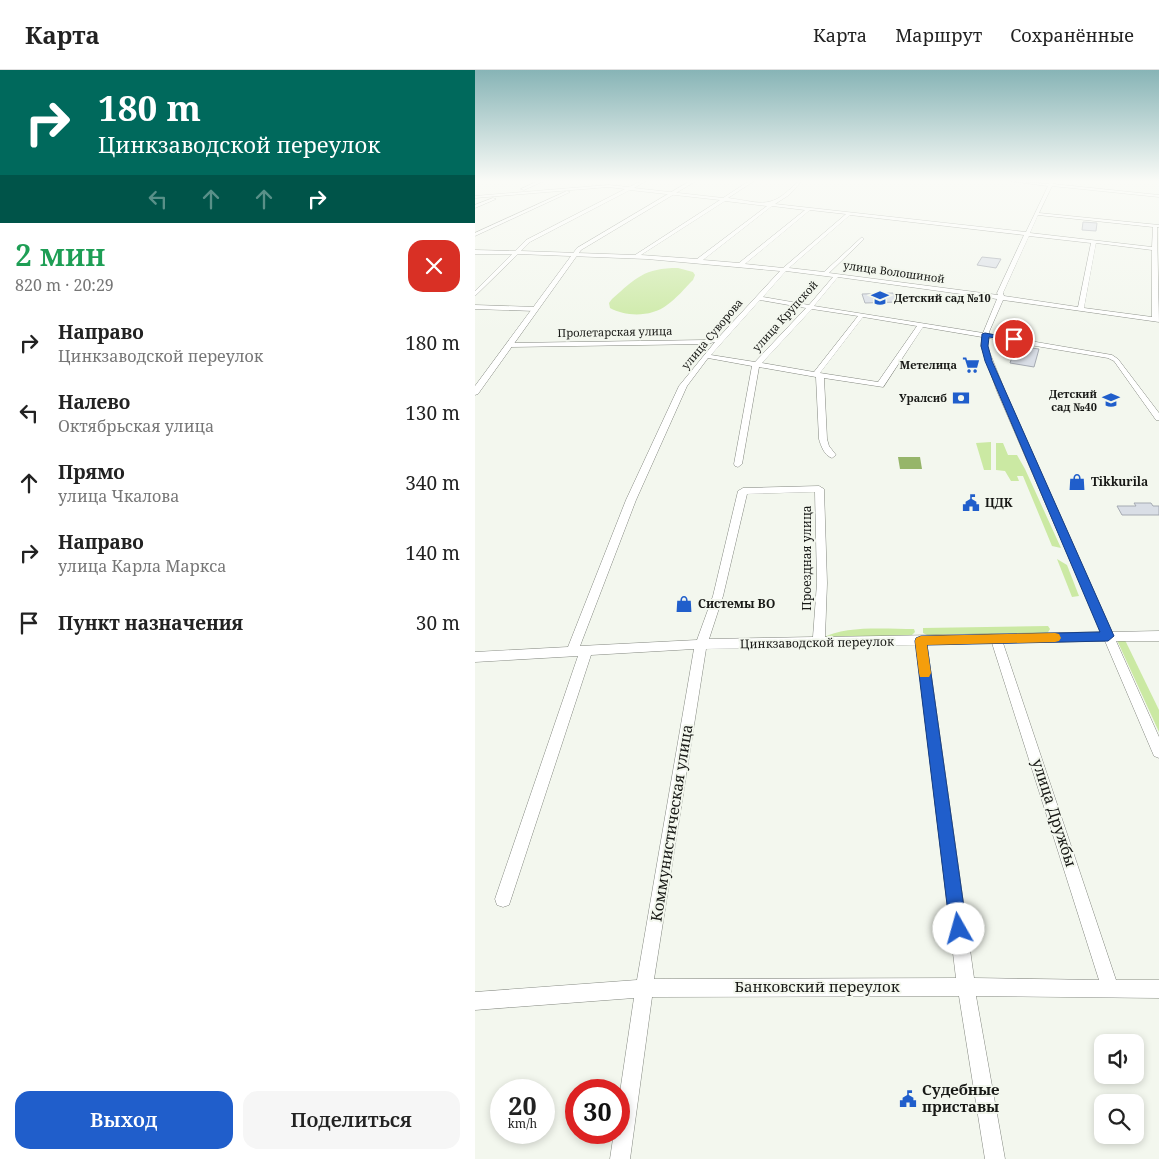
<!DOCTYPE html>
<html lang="ru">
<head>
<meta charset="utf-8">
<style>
  :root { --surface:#fff; --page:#f6f6f6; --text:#222; --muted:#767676; --line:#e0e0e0; --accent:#205ecb }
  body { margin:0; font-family:"Noto Serif",serif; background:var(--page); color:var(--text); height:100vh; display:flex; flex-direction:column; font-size:19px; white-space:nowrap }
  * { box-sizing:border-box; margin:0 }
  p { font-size:16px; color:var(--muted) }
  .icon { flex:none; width:28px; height:28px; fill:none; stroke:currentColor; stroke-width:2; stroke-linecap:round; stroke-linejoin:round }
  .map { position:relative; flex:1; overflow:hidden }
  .side { display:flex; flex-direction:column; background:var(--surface); width:475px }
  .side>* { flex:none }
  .guide { background:#00695c; color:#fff; overflow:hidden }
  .buttons { position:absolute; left:619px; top:964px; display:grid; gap:10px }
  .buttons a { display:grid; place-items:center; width:50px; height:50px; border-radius:10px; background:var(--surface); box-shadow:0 2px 8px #0003; font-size:25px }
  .speed { position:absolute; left:15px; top:1009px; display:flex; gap:10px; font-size:25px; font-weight:700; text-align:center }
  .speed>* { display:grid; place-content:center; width:65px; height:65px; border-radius:50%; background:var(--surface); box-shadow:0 2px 8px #0003; line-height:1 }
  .speed small { font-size:12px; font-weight:400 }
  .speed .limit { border:8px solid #d22; background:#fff; color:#111 }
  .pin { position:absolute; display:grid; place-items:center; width:42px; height:42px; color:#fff; margin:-21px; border:2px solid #fff; border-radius:50%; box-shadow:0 1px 5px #0007 }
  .me { position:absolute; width:55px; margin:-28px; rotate:353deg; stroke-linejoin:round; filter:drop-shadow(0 0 4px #0008) }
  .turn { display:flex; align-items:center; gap:18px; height:105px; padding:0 15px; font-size:22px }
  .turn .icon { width:65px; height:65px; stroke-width:2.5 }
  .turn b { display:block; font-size:35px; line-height:42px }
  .lanes { display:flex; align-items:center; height:48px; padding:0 15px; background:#0003; justify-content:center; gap:25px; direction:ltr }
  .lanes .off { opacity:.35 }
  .round { display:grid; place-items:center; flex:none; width:52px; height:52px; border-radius:15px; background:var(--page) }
  .summary { display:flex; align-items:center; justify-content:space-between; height:85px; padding:0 15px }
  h1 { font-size:30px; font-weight:600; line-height:38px; color:#1e9e55 }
  .action { display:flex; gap:10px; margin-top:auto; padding:10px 15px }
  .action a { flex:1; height:58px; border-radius:15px; background:var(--accent); color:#fff; font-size:20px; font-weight:600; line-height:58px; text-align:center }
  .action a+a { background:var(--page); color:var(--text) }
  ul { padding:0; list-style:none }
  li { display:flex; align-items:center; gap:15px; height:70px; padding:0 15px }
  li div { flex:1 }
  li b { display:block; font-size:19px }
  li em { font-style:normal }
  header { display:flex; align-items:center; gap:30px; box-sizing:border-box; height:70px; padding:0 25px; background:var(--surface); border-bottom:1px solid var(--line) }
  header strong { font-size:24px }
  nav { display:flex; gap:28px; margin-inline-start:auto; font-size:18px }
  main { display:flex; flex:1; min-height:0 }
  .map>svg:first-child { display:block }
</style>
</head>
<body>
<header>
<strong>Карта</strong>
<nav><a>Карта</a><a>Маршрут</a><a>Сохранённые</a></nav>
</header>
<main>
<section class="side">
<div class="guide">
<div class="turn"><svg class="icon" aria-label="right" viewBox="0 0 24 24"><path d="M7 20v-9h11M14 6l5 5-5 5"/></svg><div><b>180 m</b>Цинкзаводской переулок</div></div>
<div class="lanes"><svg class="icon off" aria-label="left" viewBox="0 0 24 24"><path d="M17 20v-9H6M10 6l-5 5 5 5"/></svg><svg class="icon off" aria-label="ahead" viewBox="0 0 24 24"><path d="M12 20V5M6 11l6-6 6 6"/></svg><svg class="icon off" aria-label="ahead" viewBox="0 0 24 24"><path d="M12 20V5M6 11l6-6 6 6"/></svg><svg class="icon" aria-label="right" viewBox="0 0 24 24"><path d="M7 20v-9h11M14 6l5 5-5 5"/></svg></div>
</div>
<div class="summary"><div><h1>2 мин</h1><p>820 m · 20:29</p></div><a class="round" style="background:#d93025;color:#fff"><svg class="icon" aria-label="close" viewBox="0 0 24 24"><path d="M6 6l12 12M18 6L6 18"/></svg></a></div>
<ul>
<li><svg class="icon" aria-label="right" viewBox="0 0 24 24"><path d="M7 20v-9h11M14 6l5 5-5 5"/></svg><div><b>Направо</b><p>Цинкзаводской переулок</p></div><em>180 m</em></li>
<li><svg class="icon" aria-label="left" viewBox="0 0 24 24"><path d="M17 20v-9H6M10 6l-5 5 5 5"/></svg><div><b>Налево</b><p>Октябрьская улица</p></div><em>130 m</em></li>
<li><svg class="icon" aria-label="ahead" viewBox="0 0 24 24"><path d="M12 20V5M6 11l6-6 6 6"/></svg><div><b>Прямо</b><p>улица Чкалова</p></div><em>340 m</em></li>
<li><svg class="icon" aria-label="right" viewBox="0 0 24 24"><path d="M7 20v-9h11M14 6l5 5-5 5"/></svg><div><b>Направо</b><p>улица Карла Маркса</p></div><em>140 m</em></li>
<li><svg class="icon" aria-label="arrive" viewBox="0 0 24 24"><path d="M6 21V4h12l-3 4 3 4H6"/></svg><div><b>Пункт назначения</b></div><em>30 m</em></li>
</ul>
<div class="action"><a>Выход</a><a>Поделиться</a></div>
</section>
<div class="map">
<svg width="684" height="1089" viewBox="0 0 684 1089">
  <rect width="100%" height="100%" fill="#f3f7ee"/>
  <g fill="#cbe9a3">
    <path d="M203,198L218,202L220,205L218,210C210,218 202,228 192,235C177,247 151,247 135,238L134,233L137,229C161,208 169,198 203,198Z"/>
    <polygon points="516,372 516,400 509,400 501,373"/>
    <polygon points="521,373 528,373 533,385 542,385 550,399 586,478 577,476 548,406 542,406 544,411 536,411 530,401 521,400"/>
    <polygon points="582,489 592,495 604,526 597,527"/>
    <polygon points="573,556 575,559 572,564 454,566 448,563 448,558"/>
    <path d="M439,559L440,562L436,566L348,568C369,555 413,559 439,559Z"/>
    <polygon points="641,568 649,568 684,640 684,662"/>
  </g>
  <polygon fill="#96b56a" points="423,387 445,387 447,399 425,399"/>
  <g fill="#d9dee6" stroke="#a5aab2">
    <polygon points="608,152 622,153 621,161 607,160"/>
    <polygon points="507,187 526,189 521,198 502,195"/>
    <polygon points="418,223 422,232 390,233 387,224"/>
    <polygon points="541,276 564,279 559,297 535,293"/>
    <polygon points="659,433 676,433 678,436 684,436 684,445 647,445 642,436 661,436"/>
  </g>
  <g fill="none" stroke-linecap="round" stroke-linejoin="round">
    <g stroke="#848880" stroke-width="1">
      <g id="minor">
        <polygon points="63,111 69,111 49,120 46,119"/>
        <path d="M166,111H171L159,118L248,128L274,111H279L253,128C289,133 296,140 323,111H327L314,125L300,134L551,162L573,116L534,111L574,114L575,111H579L578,114L684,125V127L577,116L564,143L684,155V157H682L684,252L528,230L514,262V264L637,285L643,289L684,343V350H681L639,291L633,288L513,268L512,276L530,321L637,562L684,561V571H641L684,667V688L679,686L630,571L528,573L641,910H684V928L501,926L530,1089H510L484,926L177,927L155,1089H135L139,1062H144V1029L159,928L0,940V922L162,910L219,579L116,585L36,829L34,835L28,837L22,835L20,829L103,586L0,592V582L93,577L151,430L204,316L240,272L231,274L35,277L32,275L35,273L231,270L244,267L305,201L172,189L43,184L0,226V221L37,184H0V180L40,181L51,170L150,119L133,117L0,128V126L133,115L154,117ZM155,120L245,130L160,185L46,181L55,172ZM250,131L292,136L222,189L166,185ZM297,136L330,140L264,193L228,190ZM335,140L371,144L308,198L270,194ZM375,145L549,165L522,223L523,225L354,203L389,169L387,167L349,202L314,198ZM563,145L678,157L677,177L555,163ZM554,166L616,173L603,237L529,226L528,223ZM621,173L677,180V247L609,238ZM311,201L358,207L334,235L288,227ZM363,207L522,229L508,263L339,236ZM285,230L331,238L280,292L236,285ZM337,239L383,246L339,302L287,293ZM388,247L442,256L403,312L345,303ZM448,257L507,267L506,276L522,321L626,562L350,567L352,513L349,419L344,416L268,418L263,421L238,526L222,570L105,576L161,430L212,316L233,288L277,296L259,394L260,396L263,397L267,394L284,297L341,307L344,369C346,376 349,385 357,388L361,385L354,376L352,369L349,308L408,317ZM340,422L342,513L338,567L234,569L248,526L272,424ZM517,573L624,910L499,908L452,575ZM441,575L481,908L179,909L231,579Z"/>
        <polygon points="92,121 95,122 0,166 0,163"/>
        <polygon points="18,128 21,129 0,138 0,135"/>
        <polygon points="0,235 60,237 63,239 60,241 0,239"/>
      </g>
    </g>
    <g stroke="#848880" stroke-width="1">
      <polygon id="major" points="215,111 221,111 106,180 3,324 0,325 0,316 102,178"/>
    </g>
    <use href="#minor" fill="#fff" fill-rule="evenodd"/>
    <use href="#major" fill="#fff" fill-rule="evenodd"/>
  </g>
  <linearGradient id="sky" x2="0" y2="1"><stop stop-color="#87b4b6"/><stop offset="0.42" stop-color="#fafbf7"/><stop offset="1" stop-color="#fafbf7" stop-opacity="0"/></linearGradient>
  <rect width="684" height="264" fill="url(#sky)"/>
  <polygon fill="#205ecb" stroke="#153d84" points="510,263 542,269 539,271 514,267 513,276 517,291 639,566 633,571 452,575 492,859 490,865 484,868 478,865 475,859 440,571 441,568 446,566 625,562 510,291 506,276 507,264"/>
  <polygon fill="#f59e0b" points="580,563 584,564 586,568 584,571 580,572 452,575 456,603 454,607 445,607 444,603 440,571 441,568 446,566"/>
  <defs>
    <g id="school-bare" transform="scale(1.35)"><path d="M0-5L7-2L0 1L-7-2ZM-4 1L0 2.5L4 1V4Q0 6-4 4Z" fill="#205ecb" stroke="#f3f7ee" stroke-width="2.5" paint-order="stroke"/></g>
    <g id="supermarket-bare" transform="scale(1.35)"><path d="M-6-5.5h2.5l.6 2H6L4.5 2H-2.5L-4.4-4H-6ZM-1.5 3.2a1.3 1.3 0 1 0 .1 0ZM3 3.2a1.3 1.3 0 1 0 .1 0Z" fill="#205ecb" stroke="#f3f7ee" stroke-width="2.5" paint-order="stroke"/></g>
    <g id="bank-bare" transform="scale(1.35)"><path d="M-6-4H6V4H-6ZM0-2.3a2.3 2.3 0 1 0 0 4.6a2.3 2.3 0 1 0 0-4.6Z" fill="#205ecb" stroke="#f3f7ee" stroke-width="2.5" paint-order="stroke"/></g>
    <g id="shop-bare" transform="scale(1.35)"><path d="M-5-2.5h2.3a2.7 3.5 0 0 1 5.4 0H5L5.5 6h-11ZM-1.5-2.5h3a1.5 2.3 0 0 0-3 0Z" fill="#205ecb" stroke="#f3f7ee" stroke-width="2.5" paint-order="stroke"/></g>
    <g id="civic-bare" transform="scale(1.35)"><path d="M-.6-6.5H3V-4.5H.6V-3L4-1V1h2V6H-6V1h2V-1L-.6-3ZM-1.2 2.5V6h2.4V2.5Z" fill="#205ecb" stroke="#f3f7ee" stroke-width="2.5" paint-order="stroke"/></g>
  </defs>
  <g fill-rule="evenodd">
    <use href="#school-bare" x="405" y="228"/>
    <use href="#supermarket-bare" x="496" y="295"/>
    <use href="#bank-bare" x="486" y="328"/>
    <use href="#school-bare" x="636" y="330"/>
    <use href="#shop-bare" x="602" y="412"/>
    <use href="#civic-bare" x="496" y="433"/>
    <use href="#shop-bare" x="209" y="534"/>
    <use href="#civic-bare" x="433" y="1029"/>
  </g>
  <g text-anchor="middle" stroke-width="4" stroke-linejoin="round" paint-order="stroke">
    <g font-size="11" fill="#181916" stroke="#f3f7ee">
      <text transform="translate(419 202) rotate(8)" y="4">улица Волошиной</text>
      <text transform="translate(310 246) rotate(-48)" y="4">улица Крупской</text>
      <text transform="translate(140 262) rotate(-1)" y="4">Пролетарская улица</text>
      <text transform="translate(237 264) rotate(-50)" y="4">улица Суворова</text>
    </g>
    <g font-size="11" font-weight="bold" fill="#181916" stroke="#f3f7ee" text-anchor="end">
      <text x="419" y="232" text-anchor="start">Детский сад №10</text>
      <text x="482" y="299">Метелица</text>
      <text x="622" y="328">Детский<tspan x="622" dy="13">сад №40</tspan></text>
      <text x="472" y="332">Уралсиб</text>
    </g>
    <g font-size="12" font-weight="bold" fill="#181916" stroke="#f3f7ee" text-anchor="start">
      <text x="616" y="416">Tikkurila</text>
      <text x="510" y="437">ЦДК</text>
      <text x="223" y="538">Системы ВО</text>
    </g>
    <g font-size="12" fill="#181916" stroke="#f3f7ee">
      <text transform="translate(332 488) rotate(-90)" y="4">Проездная улица</text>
      <text transform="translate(342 573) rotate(-1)" y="4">Цинкзаводской переулок</text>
    </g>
    <g font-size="15" fill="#181916" stroke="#f3f7ee">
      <text transform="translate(579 743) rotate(72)" y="5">улица Дружбы</text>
      <text transform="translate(197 753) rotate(-81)" y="5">Коммунистическая улица</text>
      <text x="342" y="922">Банковский переулок</text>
    </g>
    <g font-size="15" font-weight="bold" fill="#181916" stroke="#f3f7ee" text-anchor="start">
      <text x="447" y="1025">Судебные<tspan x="447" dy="17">приставы</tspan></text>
    </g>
  </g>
</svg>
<div class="buttons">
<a><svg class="icon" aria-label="sound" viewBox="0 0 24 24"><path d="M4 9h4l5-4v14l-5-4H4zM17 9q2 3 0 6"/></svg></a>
<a><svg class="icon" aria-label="search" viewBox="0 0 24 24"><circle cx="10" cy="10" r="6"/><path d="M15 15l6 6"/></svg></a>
</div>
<div class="speed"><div>20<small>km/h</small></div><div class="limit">30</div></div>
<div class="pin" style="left:539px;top:269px;background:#d93025"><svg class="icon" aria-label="arrive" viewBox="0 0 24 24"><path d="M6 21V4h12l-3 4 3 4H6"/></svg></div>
<svg class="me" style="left:484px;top:859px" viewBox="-20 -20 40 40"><circle r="19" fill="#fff"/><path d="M0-13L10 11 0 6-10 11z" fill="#205ecb"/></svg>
</div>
</main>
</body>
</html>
